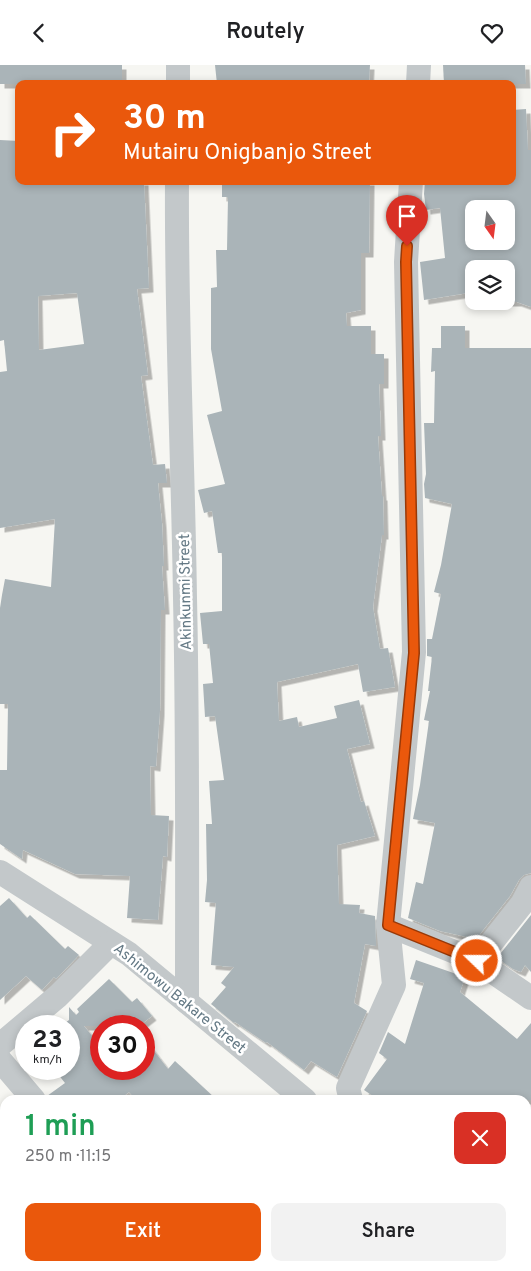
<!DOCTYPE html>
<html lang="en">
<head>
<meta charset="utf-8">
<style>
  :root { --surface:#fff; --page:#f2f2f2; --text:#202124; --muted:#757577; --accent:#ea580c }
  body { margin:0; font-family:Overpass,sans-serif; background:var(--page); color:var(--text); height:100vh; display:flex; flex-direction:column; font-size:19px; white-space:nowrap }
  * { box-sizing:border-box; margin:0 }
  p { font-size:16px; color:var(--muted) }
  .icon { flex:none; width:28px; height:28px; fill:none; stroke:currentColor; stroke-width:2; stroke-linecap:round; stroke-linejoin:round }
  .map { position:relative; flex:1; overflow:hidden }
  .details { position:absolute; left:0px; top:1030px; width:531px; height:176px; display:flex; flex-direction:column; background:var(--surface); border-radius:15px 15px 0 0; box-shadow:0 2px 8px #0003 }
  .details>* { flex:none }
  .hud { position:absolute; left:15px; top:15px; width:501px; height:105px; border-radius:10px; box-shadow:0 2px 8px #0003; background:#ea580c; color:#fff; overflow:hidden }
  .needle { width:32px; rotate:166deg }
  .controls { position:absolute; left:465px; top:135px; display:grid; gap:10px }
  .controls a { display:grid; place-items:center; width:50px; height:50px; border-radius:10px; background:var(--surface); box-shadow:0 2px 8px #0003; font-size:25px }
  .speed { position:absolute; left:15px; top:950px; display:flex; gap:10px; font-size:25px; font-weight:700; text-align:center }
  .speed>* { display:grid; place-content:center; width:65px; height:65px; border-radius:50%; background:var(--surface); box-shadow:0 2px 8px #0003; line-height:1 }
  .speed small { font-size:12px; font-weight:400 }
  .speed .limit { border:8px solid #d22; background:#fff; color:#111 }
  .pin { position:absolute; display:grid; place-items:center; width:42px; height:42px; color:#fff; margin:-51px -21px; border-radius:50% 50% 50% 0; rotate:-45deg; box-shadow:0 0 5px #0007 }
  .pin .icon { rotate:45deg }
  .me { position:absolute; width:55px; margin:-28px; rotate:292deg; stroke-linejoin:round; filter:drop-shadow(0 0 4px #0008) }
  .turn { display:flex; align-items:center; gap:18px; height:105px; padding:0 25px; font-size:22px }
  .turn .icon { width:65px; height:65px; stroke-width:2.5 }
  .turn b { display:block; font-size:35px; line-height:42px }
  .round { display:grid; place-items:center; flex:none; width:52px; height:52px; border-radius:10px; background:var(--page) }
  .summary { display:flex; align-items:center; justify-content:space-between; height:85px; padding:0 25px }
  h1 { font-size:30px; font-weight:600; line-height:38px; color:#1e9e55 }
  .button { display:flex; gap:10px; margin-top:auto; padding:10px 25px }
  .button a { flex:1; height:58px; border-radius:10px; background:var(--accent); color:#fff; font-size:20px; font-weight:600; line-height:58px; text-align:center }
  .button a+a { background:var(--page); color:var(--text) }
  header { display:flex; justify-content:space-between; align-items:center; height:65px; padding:0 25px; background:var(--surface); font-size:22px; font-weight:600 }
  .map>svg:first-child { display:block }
</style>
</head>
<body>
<header><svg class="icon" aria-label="back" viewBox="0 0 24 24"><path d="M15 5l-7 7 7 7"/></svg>Routely<svg class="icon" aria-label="heart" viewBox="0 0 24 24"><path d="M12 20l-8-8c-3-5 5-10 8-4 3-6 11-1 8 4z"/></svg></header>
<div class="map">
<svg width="531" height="1206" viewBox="0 0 531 1206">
  <defs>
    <filter id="shadow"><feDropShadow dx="4.5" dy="4.5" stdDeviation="0" flood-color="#0004"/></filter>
  </defs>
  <rect width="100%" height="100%" fill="#f6f6f2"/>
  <g fill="#aab4b8" fill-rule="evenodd" filter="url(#shadow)">
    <rect x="0" y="0" width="122" height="19"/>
    <polygon points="215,0 370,0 369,19 217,19"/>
    <polygon points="443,0 525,0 526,19 444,19"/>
    <path d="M526,44L528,85H531V242L517,237H506V204H474V227L424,235L420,197L445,193L440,143L426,145L424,129L425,116H512V45ZM474,144H506V176H474Z"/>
    <path d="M0,75L19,76V116H144L149,223L137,224L148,310L141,311L153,400L165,399L167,418H158L162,458L164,501H162L165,545H161L160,646L156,702L150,701L151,750L169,751L167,792L163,791L158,855L127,853L130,811L75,809L23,785L22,794L0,779V705H7L8,639H0V543L2,530L5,514L51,522L55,454L0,463V307L7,306L4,275L0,276ZM77,228L84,279L39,285L38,231Z"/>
    <polygon points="222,116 370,116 369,188 361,188 361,245 346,248 347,261 371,261 371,289 384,289 384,319 379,319 381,371 378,371 382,431 383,431 384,470 382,470 373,542 380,584 388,583 395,622 363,627 358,599 277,617 279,656 297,652 299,662 337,653 334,641 359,635 370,679 347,684 361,737 364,736 375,771 337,780 339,839 360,840 359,848 375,851 376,878 376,881 365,879 354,938 367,946 337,1012 311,996 304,1005 267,977 266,978 235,957 234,958 211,939 226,922 221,918 234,902 211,900 216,838 205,837 207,815 206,759 212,759 209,716 224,715 215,651 205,652 203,619 213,618 209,579 203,579 200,548 222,546 222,488 218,488 212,446 204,448 198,425 225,419 207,350 222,346 211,284 211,223 217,222 216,185 227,185 228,132 222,132"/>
    <polygon points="441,261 465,261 465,283 531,283 531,808 524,810 519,815 510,831 476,874 440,866 408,853 416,817 423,819 435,758 413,754 420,720 429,656 424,655 430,626 428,626 432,592 427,591 427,574 432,574 441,529 434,527 441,500 452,439 425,433 424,419 426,409 424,358 434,358 435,306 431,307 432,283 441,283"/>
    <polygon points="9,833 27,853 30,850 65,884 68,881 79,890 56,914 54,912 42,925 26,911 0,935 0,841"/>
    <polygon points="531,850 531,907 525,900 521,907 513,904 497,893"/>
    <polygon points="416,895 465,912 460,927 517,974 531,958 531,1035 379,1035 364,1025 387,994 379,988 388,967 405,979 424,918 410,914"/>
    <polygon points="109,914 132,937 137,933 152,951 139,961 84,961 101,982 101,1004 144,1004 144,973 168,1004 175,996 217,1035 136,1035 129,1027 119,1035 47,1035 47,1031 65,1018 54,1004 69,1004 69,961 61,961 69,955 69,942 76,950 79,947 77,944"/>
  </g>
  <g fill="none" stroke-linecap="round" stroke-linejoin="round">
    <g stroke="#c3c8ca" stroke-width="24">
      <polyline points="178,19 178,0"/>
      <polyline points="418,19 419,0"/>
      <path d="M177,116C176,255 183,394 185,533C188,668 187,802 187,937"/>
      <polyline points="0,807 129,889 305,1035"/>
      <polyline points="388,860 477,896 522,839 531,822"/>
      <polyline points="477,896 531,933"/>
      <polyline points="0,980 58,931 111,878"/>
      <polyline points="0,995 34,1035"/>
      <polyline points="351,1035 348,1023 394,920 388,860 414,587 406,197 411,116"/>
      <polyline points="526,1181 531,1177"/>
      <polyline points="173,1201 177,1206"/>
      <polyline points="478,1201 483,1206"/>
      <polyline points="217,1206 223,1201"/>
      <polyline points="499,1206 505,1201"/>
    </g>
  </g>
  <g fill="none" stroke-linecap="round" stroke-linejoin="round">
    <g stroke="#983908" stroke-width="12">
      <polyline id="route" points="407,181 406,197 414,588 388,860 477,896"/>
    </g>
    <use href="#route" stroke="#ea580c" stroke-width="9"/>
  </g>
  <g text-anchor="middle" stroke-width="5" stroke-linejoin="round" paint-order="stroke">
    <g font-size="15" fill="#647985" stroke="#fff">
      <text transform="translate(185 527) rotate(-91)" y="5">Akinkunmi Street</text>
      <text transform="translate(180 933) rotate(39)" y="5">Ashimowu Bakare Street</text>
    </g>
  </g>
</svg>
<div class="controls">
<a><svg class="needle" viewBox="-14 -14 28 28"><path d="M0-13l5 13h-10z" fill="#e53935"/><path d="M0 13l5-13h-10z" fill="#757577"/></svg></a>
<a><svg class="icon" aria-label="layers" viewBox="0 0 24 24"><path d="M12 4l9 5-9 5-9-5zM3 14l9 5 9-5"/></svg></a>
</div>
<div class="speed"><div>23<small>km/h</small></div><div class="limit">30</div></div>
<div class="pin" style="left:407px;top:181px;background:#d93025"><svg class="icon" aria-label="arrive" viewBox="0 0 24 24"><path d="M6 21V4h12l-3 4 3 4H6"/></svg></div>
<svg class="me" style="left:477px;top:896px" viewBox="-20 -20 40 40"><circle r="17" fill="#ea580c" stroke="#fff" stroke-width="3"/><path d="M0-11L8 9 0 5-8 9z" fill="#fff"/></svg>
<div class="hud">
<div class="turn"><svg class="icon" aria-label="right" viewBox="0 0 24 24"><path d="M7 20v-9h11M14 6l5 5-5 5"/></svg><div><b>30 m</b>Mutairu Onigbanjo Street</div></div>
</div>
<section class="details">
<div class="summary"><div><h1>1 min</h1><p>250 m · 11:15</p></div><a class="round" style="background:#d93025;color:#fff"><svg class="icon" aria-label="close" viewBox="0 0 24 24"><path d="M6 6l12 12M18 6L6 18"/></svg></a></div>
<div class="button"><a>Exit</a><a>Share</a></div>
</section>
</div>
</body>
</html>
